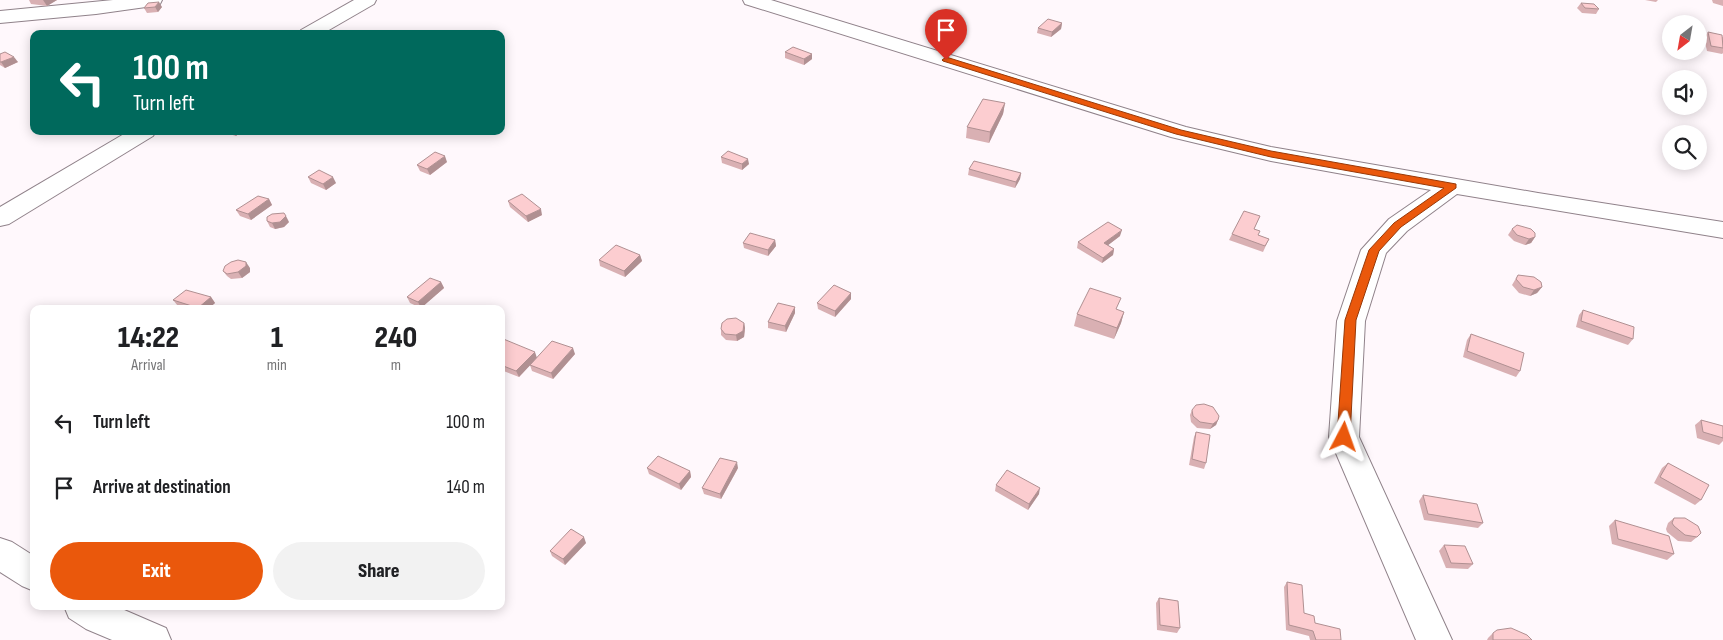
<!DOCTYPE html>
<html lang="en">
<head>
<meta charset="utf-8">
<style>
  :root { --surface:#fff; --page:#f2f2f2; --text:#202124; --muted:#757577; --accent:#ea580c }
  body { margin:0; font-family:"Sofia Sans Condensed",sans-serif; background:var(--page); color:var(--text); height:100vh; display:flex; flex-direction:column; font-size:19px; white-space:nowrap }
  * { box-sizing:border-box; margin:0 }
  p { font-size:16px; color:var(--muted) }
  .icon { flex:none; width:28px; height:28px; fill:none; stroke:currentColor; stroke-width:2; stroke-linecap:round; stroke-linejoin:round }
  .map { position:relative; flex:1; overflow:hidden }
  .side { position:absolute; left:30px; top:305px; width:475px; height:305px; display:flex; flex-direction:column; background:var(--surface); border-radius:10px; box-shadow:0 2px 12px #0003 }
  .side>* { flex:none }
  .top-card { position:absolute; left:30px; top:30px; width:475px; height:105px; border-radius:10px; box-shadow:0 2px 12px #0003; background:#00695c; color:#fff; overflow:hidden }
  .needle { width:32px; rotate:211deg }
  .tools { position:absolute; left:1662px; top:15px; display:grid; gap:10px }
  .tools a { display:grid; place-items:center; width:45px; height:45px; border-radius:50%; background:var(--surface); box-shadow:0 2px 12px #0003; font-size:25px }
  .pin { position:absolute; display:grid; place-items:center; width:42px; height:42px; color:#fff; margin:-51px -21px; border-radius:50% 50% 50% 0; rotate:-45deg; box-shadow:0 0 5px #0007 }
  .pin .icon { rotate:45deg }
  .me { position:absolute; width:55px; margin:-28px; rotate:4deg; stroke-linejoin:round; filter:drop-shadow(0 0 4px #0008) }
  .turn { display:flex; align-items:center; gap:18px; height:105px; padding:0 20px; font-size:22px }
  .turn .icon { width:65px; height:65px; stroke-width:2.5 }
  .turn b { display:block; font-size:35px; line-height:42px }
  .eta { display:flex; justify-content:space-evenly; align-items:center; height:85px; text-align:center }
  .eta b { font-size:30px; font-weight:800; line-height:35px }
  .primary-button { display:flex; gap:10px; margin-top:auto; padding:10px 20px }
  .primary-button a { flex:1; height:58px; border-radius:30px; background:var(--accent); color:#fff; font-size:20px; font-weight:800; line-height:58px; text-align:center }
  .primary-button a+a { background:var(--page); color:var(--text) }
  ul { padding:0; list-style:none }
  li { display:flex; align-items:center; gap:15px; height:65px; padding:0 20px }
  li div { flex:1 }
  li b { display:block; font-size:19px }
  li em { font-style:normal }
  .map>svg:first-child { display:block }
</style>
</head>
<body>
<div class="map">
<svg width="1723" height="640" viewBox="0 0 1723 640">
  <rect width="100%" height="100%" fill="#fff8fc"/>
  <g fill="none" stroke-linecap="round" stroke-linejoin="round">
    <g stroke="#90828a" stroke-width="2">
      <g id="minor">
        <polygon points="113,0 162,0 160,4 153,6 96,14 0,23 0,11"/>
        <polygon points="354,0 376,0 374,4 322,34 298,34 301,30"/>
        <polygon points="743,0 771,0 1186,127 1271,147 1538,193 1723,222 1723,238 1457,194 1407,231 1386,253 1365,321 1359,437 1452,640 1416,640 1329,437 1337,321 1361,250 1389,219 1431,190 1271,161 1171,137 745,4"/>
        <polygon points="129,131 156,131 153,136 9,224 0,226 0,207"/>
        <polygon points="0,538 12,542 34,556 34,591 22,586 0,572"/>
        <polygon points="64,606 115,606 166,628 171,640 112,640 86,629 69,618"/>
      </g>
    </g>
    <use href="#minor" fill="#fff" fill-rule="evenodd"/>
  </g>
  <g fill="#d9b0b3">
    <polygon points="29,0 57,0 47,6 31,4"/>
    <polygon points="1645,0 1658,0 1656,2"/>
    <polygon points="1712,0 1723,0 1723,6 1713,3"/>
    <polygon points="148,3 162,7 158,12 147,13 144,8"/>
    <polygon points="1581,3 1599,9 1596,14 1582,13 1577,8"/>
    <polygon points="1062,23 1061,29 1051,37 1037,33 1038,28"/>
    <polygon points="1708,32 1723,37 1723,53 1722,54 1707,51 1704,38"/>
    <polygon points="785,52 812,54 812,59 804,65 785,58"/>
    <polygon points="0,54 18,62 5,68 0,65"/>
    <polygon points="1005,103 1003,114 989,143 966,138 967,127"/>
    <polygon points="224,131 241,131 236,136 226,133"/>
    <polygon points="721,157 749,164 742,170 722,163"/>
    <polygon points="447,162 430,175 420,171 417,165"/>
    <polygon points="969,169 1021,173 1020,179 1015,188 968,175"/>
    <polygon points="308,177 336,183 326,190 311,183"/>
    <polygon points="269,199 272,205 251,220 240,216 236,210"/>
    <polygon points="508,201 542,215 528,222 510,207"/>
    <polygon points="1260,216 1254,229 1258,235 1269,239 1263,252 1229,240 1232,234"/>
    <polygon points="267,221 289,222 284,227 275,229 270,227"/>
    <polygon points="1512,229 1535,237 1531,243 1525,245 1514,241 1508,235"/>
    <polygon points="1120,236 1108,245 1114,249 1113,255 1102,263 1077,248 1078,242"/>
    <polygon points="775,240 776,246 768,256 744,248 743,243"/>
    <polygon points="640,255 642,261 625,277 600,266 599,260"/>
    <polygon points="250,268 250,272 242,278 231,279 227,276 223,271"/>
    <polygon points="1518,275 1542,287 1537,293 1530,296 1519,293 1512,285"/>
    <polygon points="441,282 444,288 421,308 410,303 407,297"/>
    <polygon points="211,297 215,303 208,309 186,309 178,306 173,300"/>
    <polygon points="851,299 835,317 818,309 817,303"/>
    <polygon points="795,307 795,313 786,332 768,328 768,322"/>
    <polygon points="1583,310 1633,339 1628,345 1576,327 1579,315"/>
    <polygon points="1124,312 1121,323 1114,339 1074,326 1077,314"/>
    <polygon points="744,323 745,328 744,337 737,341 726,340 721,335 721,329"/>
    <polygon points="1471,334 1520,371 1516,377 1463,357 1467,340"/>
    <polygon points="501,338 537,358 575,354 553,379 532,371 530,365 519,377 501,370"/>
    <polygon points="1192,410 1218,420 1216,425 1210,429 1197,428 1191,422 1190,415"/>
    <polygon points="1701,420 1723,426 1723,441 1719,445 1697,438 1695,425"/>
    <polygon points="1196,432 1206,463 1204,469 1189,465 1194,437"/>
    <polygon points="1668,463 1701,500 1695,505 1654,483 1662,468"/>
    <polygon points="647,468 690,471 691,477 681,490 649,474"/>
    <polygon points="738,468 721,499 704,494 702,488"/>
    <polygon points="996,485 1039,494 1028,510 995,491"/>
    <polygon points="1423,495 1483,523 1478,528 1424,520 1419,501"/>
    <polygon points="1674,518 1697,537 1691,542 1678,541 1667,532 1666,529 1668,523"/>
    <polygon points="1615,520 1674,554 1667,560 1612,544 1609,526"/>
    <polygon points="586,543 565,565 552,556 550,551"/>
    <polygon points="1444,545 1473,564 1468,569 1446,568 1439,551"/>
    <polygon points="1287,582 1304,613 1315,623 1341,640 1310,640 1309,636 1286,630 1284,587"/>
    <polygon points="1159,598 1180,628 1177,633 1157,630 1156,603"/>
    <polygon points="1493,633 1532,640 1487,640 1488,638"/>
  </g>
  <g fill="#b09092">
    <polygon points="43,0 57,0 47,6"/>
    <polygon points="159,2 162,7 158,12 155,7"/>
    <polygon points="1062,23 1061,29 1051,37 1052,32"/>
    <polygon points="812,54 812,59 804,65 804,59"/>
    <polygon points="14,57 18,62 5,68 1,62"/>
    <polygon points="1005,103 1003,114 989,143 990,132"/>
    <polygon points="233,131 241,131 236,136"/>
    <polygon points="445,156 447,162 430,175 427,169"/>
    <polygon points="748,159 749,164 742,170 742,164"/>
    <polygon points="1021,173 1020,179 1015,188 1016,182"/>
    <polygon points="333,177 336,183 326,190 323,184"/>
    <polygon points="269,199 272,205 251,220 248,214"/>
    <polygon points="541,209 542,215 528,222 526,216"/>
    <polygon points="286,216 289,222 284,227 275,229 272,223"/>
    <polygon points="1122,230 1120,236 1103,249 1104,243"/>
    <polygon points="1535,237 1531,243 1525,245 1529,239"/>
    <polygon points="775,240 776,246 768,256 768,250"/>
    <polygon points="1114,249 1113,255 1102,263 1103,258"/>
    <polygon points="640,255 642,261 625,277 624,271"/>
    <polygon points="246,262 250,268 250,272 242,278 238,272"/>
    <polygon points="441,282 444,288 421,308 418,302"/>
    <polygon points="1542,287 1537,293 1530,296 1534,290"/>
    <polygon points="851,293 851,299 835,317 835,311"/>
    <polygon points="211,297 215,303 208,309 199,309 198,308"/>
    <polygon points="795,307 795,313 786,332 785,326"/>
    <polygon points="1124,312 1121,323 1114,339 1117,328"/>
    <polygon points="744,323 745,328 744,337 737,341 736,335"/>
    <polygon points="573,348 575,354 553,379 551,373"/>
    <polygon points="535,352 537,358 519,377 516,371"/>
    <polygon points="1218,420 1216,425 1210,429 1213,424"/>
    <polygon points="501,451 502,451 504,456 501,459"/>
    <polygon points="737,462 738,468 721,499 720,494"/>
    <polygon points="690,471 691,477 681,490 679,484"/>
    <polygon points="1040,488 1039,494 1028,510 1029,504"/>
    <polygon points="584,537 586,543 565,565 563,559"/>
  </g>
  <g fill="#fccdd0" stroke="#b09092">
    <polygon points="159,2 155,7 144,8 148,3"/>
    <polygon points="1581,3 1594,4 1599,9 1585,8"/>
    <polygon points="1048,19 1062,23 1052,32 1038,28"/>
    <polygon points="1708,32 1722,35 1723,48 1711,46"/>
    <polygon points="793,47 812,54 804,59 785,52"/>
    <polygon points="5,52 14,57 1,62 0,62 0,54"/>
    <polygon points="983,99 1005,103 990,132 967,127"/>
    <polygon points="728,151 748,159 742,164 721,157"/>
    <polygon points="435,152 445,156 427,169 417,165"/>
    <polygon points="974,161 1021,173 1016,182 969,169"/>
    <polygon points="319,170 333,177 323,184 308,177"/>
    <polygon points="522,194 541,209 526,216 508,201"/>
    <polygon points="258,196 269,199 248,214 236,210"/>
    <polygon points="1244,211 1260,216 1254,229 1260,231 1258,235 1269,239 1265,246 1232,234"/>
    <polygon points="284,213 286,216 280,222 272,223 267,221 267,217 272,214"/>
    <polygon points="1108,222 1122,230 1104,243 1114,249 1103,258 1078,242"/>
    <polygon points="1517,225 1531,229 1535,233 1535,237 1529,239 1517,235 1512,229"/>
    <polygon points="750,233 775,240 768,250 743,243"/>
    <polygon points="616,245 640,255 624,271 599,260"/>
    <polygon points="238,260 246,262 246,266 238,272 227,274 223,271 225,266 231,262"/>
    <polygon points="1518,275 1534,277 1541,282 1542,287 1534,290 1523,287 1516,279"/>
    <polygon points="430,278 441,282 418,302 407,297"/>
    <polygon points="834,285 851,293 835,311 817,303"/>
    <polygon points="1090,288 1121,298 1116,309 1124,312 1117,328 1077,314"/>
    <polygon points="186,290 211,297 198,308 173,300"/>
    <polygon points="778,303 795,307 785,326 768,322"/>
    <polygon points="1583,310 1634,327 1633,339 1581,321"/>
    <polygon points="736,318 744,323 743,331 736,335 725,334 721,329 722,323 727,319"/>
    <polygon points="1471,334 1524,353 1520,371 1467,351"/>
    <polygon points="501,338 535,352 516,371 501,365"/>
    <polygon points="552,341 573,348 551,373 530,365"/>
    <polygon points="1204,404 1213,407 1219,416 1218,420 1213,424 1200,422 1193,416 1192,410 1196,405"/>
    <polygon points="1701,420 1723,426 1723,438 1703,432"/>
    <polygon points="1196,432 1210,435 1206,463 1192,459"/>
    <polygon points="658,456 690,471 679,484 647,468"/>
    <polygon points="720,458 737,462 720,494 702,488"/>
    <polygon points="1668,463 1709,485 1701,500 1660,477"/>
    <polygon points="1007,470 1040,488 1029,504 996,485"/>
    <polygon points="1423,495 1477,504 1483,523 1428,514"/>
    <polygon points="1674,518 1685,518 1698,526 1701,533 1697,537 1685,535 1674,526 1672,523"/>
    <polygon points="1615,520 1669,536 1674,554 1618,539"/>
    <polygon points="571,529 584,537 563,559 550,551"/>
    <polygon points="1444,545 1465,546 1473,564 1451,563"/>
    <polygon points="1287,582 1302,585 1304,613 1314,616 1315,623 1340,629 1341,640 1316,640 1313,631 1289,625"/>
    <polygon points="1159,598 1178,601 1180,628 1160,625"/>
    <polygon points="1511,628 1527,635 1532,640 1493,640 1493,633 1497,630"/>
  </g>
  <polygon fill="#ea580c" stroke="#983908" points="946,57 1181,130 1271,151 1456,184 1456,188 1401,227 1379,251 1356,320 1350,437 1348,441 1344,443 1339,441 1337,437 1345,320 1369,250 1394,223 1444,188 1271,157 1176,134 943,61 942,60"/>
</svg>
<div class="tools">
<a><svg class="needle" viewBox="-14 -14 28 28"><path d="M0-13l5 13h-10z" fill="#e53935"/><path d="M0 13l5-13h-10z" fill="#757577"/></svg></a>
<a><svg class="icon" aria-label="sound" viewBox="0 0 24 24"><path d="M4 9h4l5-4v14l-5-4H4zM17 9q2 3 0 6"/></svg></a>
<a><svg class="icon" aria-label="search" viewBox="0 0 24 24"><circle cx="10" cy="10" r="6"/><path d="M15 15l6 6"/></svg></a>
</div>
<div class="pin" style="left:946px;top:60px;background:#d93025"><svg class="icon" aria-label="arrive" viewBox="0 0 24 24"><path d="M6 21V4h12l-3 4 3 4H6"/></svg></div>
<svg class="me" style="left:1344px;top:437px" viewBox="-20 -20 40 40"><path d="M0-17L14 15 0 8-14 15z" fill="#ea580c" stroke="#fff" stroke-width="4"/></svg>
<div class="top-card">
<div class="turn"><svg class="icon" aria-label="left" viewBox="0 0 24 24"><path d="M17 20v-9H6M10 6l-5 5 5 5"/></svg><div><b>100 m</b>Turn left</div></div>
</div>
<section class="side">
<div class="eta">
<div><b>14:22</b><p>Arrival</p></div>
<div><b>1</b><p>min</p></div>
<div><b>240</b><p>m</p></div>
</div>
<ul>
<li><svg class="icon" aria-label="left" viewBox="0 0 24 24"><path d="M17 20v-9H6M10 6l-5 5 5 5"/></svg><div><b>Turn left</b></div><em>100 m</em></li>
<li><svg class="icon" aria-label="arrive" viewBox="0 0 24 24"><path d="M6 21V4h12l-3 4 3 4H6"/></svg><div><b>Arrive at destination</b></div><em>140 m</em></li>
</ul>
<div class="primary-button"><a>Exit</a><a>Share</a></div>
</section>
</div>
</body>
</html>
